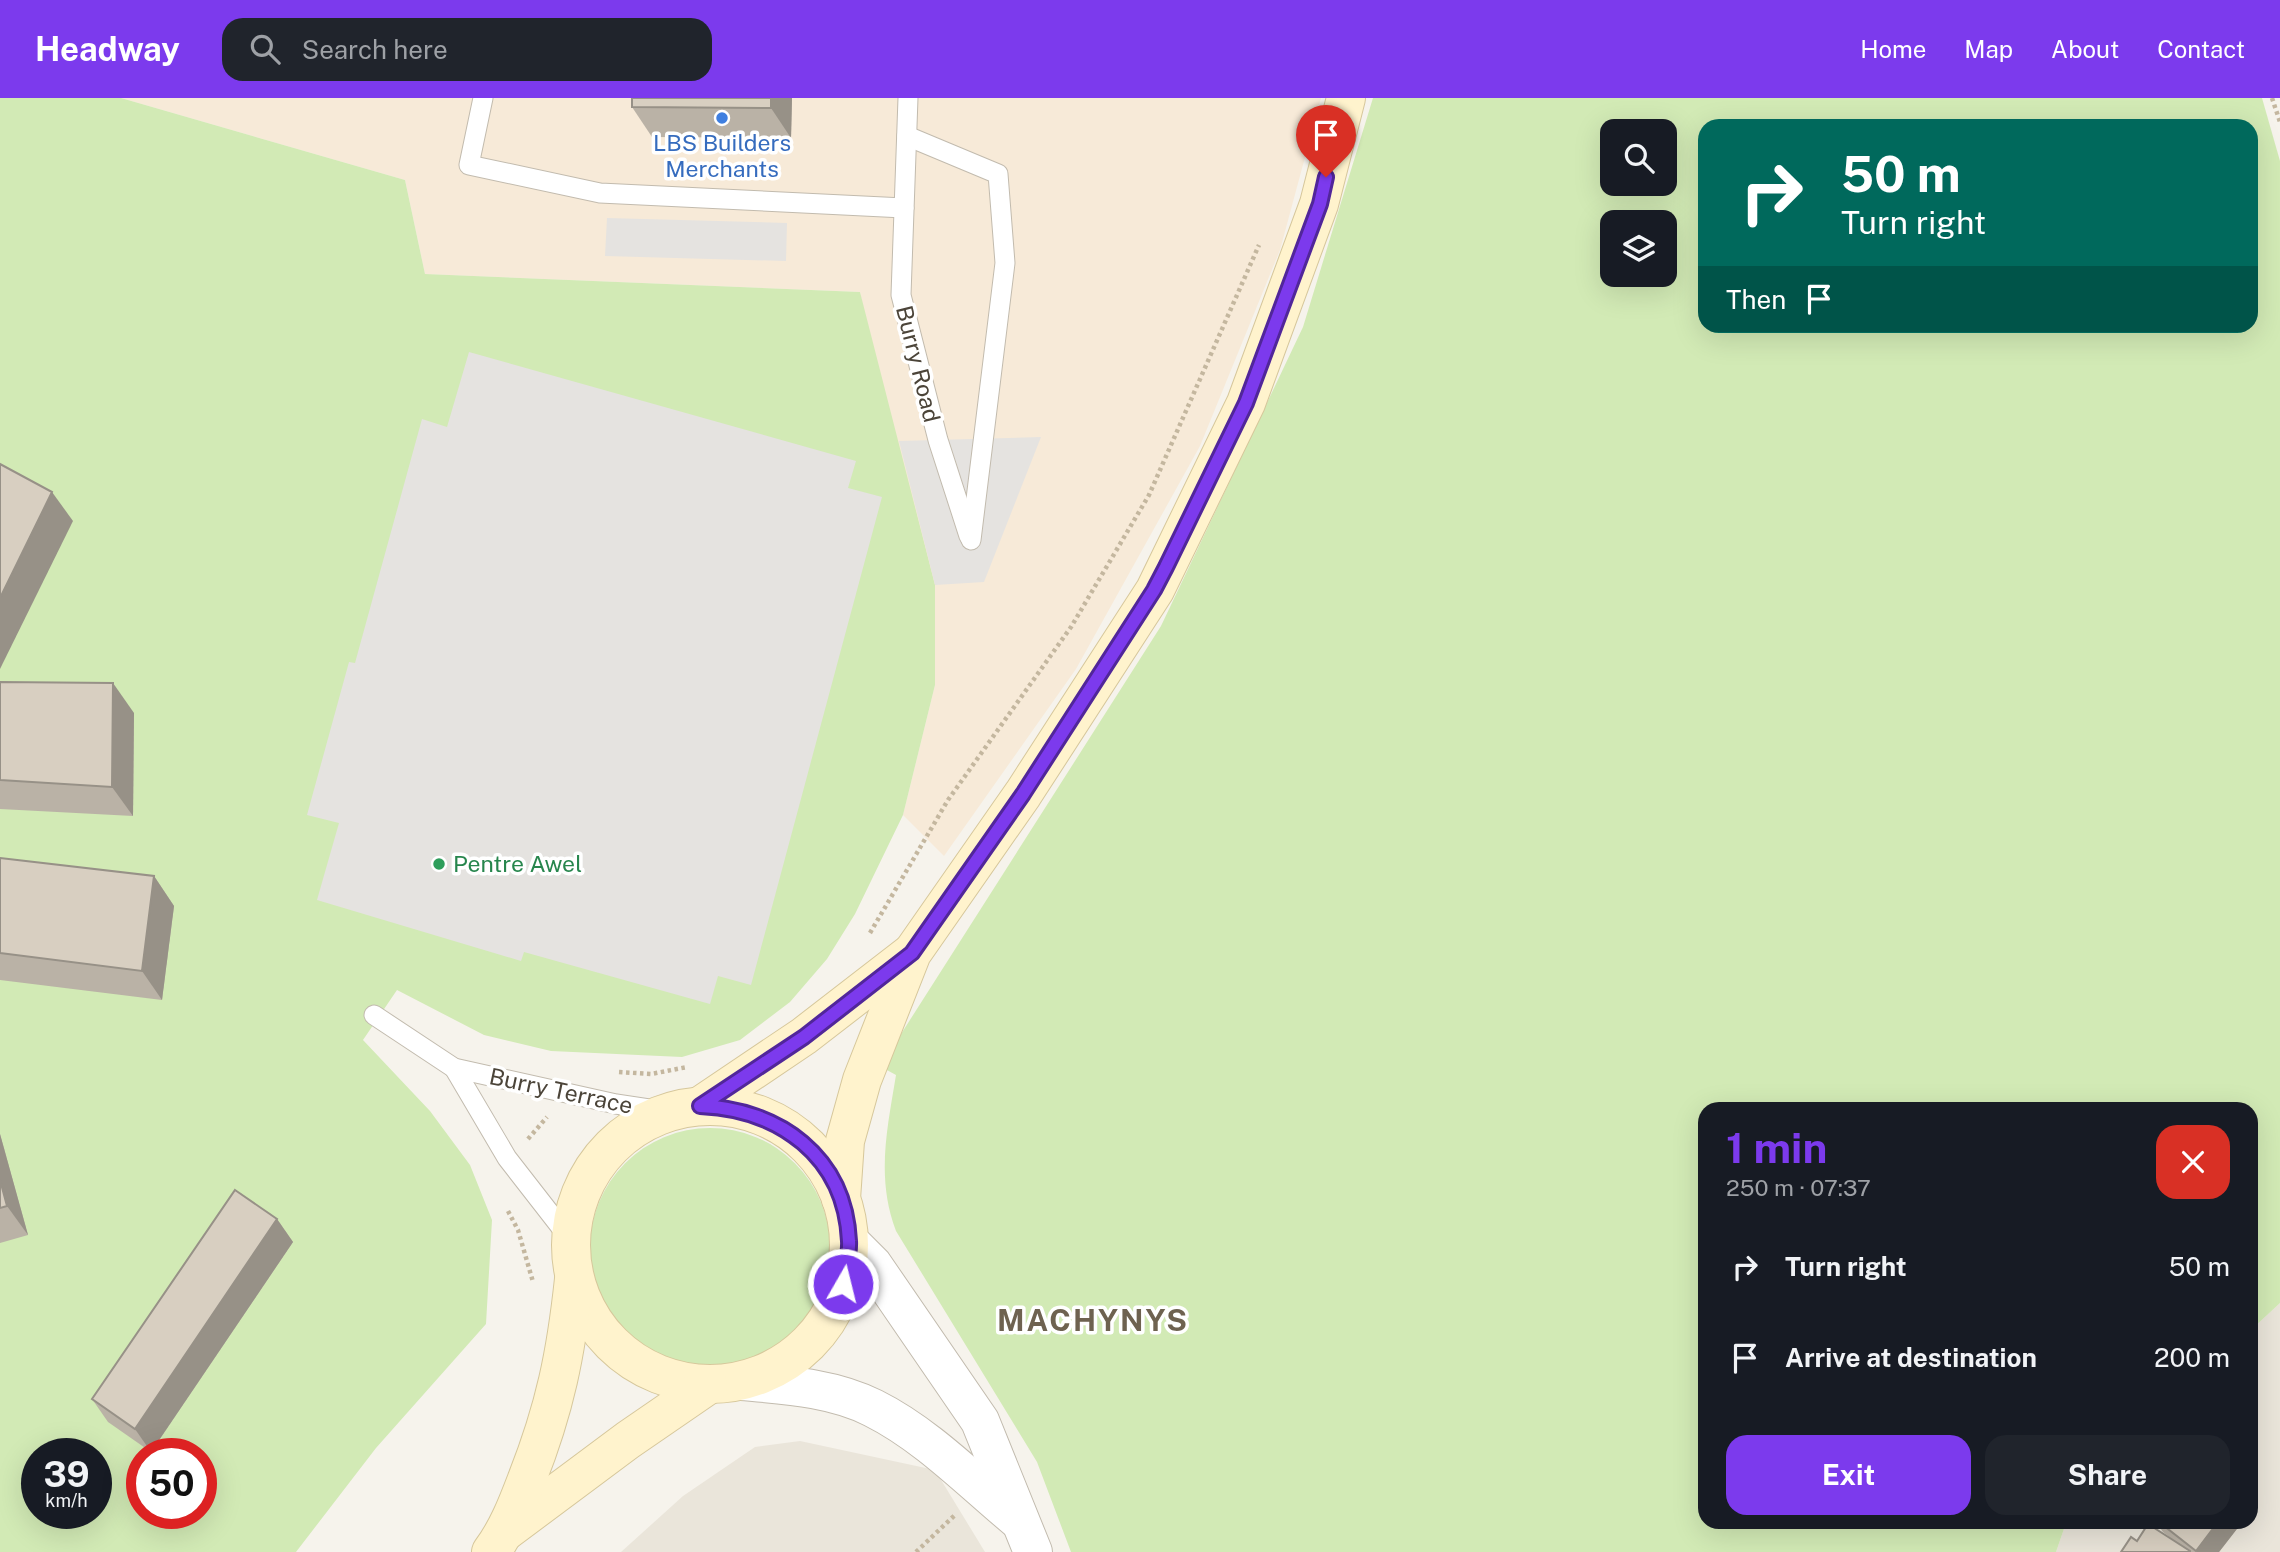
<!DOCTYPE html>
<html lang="en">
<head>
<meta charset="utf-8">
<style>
  :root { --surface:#171b24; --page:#20242c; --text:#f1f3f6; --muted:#9ea1a6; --accent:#7c3aed }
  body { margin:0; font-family:"Public Sans",sans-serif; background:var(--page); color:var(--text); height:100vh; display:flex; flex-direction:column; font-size:26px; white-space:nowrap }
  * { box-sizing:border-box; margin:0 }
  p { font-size:23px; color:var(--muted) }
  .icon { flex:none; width:38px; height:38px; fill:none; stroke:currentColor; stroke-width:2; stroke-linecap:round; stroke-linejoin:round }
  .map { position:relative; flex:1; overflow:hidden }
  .sheet { position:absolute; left:1698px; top:1004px; width:560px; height:427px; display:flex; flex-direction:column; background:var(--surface); border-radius:21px; box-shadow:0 7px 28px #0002 }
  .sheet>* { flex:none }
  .guide { position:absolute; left:1698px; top:21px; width:560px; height:214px; border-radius:21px; box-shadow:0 7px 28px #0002; background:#00695c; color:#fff; overflow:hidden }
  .fabs { position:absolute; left:1600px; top:21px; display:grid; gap:14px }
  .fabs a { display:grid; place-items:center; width:77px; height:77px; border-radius:14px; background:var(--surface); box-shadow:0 7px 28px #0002; font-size:35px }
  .speed { position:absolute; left:21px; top:1340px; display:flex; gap:14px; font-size:35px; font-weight:700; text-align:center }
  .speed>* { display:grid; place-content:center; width:91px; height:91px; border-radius:50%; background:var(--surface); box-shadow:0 7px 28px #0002; line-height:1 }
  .speed small { font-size:18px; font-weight:400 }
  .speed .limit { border:10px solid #d22; background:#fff; color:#111 }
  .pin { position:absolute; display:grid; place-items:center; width:60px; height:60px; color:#fff; margin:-72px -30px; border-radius:50% 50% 50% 0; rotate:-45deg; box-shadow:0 0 7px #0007 }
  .pin .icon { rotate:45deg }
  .me { position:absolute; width:77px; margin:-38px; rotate:8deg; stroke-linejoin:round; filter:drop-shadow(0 0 5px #0008) }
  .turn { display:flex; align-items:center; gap:24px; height:147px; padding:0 28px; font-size:32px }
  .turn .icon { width:91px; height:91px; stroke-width:2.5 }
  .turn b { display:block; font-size:49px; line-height:60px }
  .then { display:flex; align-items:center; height:66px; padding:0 28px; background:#0003; gap:14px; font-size:26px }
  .round { display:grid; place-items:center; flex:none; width:74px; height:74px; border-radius:21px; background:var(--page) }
  .headline { display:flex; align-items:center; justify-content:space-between; height:119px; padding:0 28px }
  h1 { font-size:42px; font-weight:700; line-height:52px; color:var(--accent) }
  .action { display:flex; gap:14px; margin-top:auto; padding:14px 28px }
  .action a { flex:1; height:80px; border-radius:21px; background:var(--accent); color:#fff; font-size:28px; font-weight:700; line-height:80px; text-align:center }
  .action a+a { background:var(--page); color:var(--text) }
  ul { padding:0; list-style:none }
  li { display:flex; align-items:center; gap:21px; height:91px; padding:0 28px }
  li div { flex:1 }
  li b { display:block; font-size:26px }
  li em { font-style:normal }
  header { display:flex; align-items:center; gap:42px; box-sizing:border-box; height:98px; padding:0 35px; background:var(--accent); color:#fff }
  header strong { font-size:33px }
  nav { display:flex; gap:38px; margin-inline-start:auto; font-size:24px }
  .search { width:490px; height:63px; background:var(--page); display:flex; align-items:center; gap:18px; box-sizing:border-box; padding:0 24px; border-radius:21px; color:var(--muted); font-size:26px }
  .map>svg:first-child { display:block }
</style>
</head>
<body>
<header>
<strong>Headway</strong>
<div class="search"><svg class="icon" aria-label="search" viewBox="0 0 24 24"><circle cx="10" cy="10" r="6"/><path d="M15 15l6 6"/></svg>Search here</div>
<nav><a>Home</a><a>Map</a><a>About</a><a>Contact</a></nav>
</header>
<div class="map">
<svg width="2280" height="1454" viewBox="0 0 2280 1454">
  <rect width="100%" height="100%" fill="#f6f3ec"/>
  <g fill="#eae5da">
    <polygon points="2280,1205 2280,1454 2056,1454 2066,1425 2250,1424 2251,1232"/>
    <polygon points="800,1343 935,1372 985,1454 621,1454 683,1398 755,1349"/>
  </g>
  <polygon fill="#f7ead8" points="121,0 1321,0 1280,152 1200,348 1076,571 944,758 903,717 935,587 860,194 425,176 405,82"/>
  <g fill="#d2eab5" fill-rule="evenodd">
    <path d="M0,0H121L405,82L425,176L860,194L935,487V587L903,717L855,816L827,861L790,904L740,942L682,959L551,953L484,937L397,892L363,942L430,1013L470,1067L492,1122L486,1226L376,1350L296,1454H0ZM37,1356H96V1416H37ZM142,1356H201V1416H142Z"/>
    <path d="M1373,0H2262L2280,63V1205L2251,1232L2250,1012H1704V1424L2066,1425L2056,1454H1071L1037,1364L896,1133C876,1080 887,1032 896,977L885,971L901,936L1161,528L1303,229ZM1704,28H2250V228H1704ZM1612,33H1664V86H1612ZM1612,124H1664V177H1612Z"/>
    <circle cx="710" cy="1150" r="120"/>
  </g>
  <g fill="#e5e3e0">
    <polygon points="607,120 787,125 786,163 605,158"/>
    <polygon points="469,254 856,363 848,390 882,399 751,887 718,878 710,906 524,854 521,863 317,802 339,725 307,717 349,564 355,565 422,321 447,329"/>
    <polygon points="1041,339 984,484 935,487 899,343"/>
  </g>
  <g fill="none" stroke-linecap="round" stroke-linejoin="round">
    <g stroke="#c2bbae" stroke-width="21">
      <g id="service">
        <polyline points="483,0 469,67 600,95 904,110"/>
        <polyline points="908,0 901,197 938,342 969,438"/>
        <polyline points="907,38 998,76 1005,165 971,442"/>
        <polyline points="374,917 454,970 616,1006 669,1014"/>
        <polyline points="454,970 507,1060 570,1141"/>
      </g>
    </g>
    <g stroke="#c2bbae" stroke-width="40">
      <g id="minor">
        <polyline points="849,1143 873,1167 980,1323 1033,1454"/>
        <path d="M742,1283C786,1287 834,1290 873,1310C927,1337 971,1383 1017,1421"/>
      </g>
    </g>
    <g stroke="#d6c79b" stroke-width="40">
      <g id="secondary">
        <polyline points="700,1008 804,938 910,856"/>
        <circle cx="710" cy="1147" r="139"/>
        <polyline points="841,1101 845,1043 862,982 912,855 1023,696 1155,492 1246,305 1319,106 1346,0"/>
        <polyline points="506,1433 628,1342 708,1287"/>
        <path d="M491,1454C508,1431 517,1407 527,1381C555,1310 566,1256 574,1181"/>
      </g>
    </g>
    <g stroke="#c4b79f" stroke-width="4.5" stroke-dasharray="3.5 3.5" stroke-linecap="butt">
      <polyline points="2272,0 2280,24"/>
      <polyline points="870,835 948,702 1071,529 1149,397 1259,147"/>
      <polyline points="619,974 651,976 687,969"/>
      <polyline points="528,1041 547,1019"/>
      <polyline points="508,1113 518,1132 533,1184"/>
      <polyline points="916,1454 956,1416"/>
    </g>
    <use href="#service" stroke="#fff" stroke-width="19"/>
    <use href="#minor" stroke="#fff" stroke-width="38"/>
    <use href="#secondary" stroke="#fff3cd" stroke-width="38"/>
  </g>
  <g fill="#bab2a6">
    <polygon points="632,0 792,0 791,40 652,39 632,9"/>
    <polygon points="0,584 134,615 133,718 0,711"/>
    <polygon points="0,760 154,778 174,808 162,902 0,882"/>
    <polygon points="0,1036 28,1137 0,1145"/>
    <polygon points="277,1121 293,1144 151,1354 108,1324 92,1301"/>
    <polygon points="2156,1424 2238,1424 2240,1427 2219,1454 2121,1454 2137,1443 2172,1441 2163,1434"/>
  </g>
  <g fill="#979187">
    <polygon points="771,0 792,0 791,40 771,10"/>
    <polygon points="52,394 73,423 0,571 0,500"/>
    <polygon points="113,585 134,615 133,718 112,689"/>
    <polygon points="154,778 174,808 162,902 142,873"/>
    <polygon points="0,1036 28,1137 7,1108 0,1082"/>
    <polygon points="277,1121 293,1144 151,1354 135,1331"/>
    <polygon points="2218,1424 2238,1424 2240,1427 2219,1454 2197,1454 2196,1453"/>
  </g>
  <g fill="#d8cfc1" stroke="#979187" stroke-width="2">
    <polygon points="632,0 771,0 771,10 632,9"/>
    <polygon points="0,366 52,394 0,500"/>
    <polygon points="0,584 113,585 112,689 0,682"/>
    <polygon points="0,760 154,778 142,873 0,855"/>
    <polygon points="0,1082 7,1108 0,1110"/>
    <polygon points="235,1092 277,1121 135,1331 92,1301"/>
    <polygon points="2159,1424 2218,1424 2196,1453"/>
    <polygon points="2148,1426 2190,1453 2190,1454 2121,1454 2131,1439 2137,1443"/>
  </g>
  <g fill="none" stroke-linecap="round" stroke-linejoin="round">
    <g stroke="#51269a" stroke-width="18">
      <path id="route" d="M843,1186C845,1172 850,1156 849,1143C845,1058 779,1011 700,1008L804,939L912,855L1023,696L1154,492L1166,469L1246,305L1320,106L1326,79"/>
    </g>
    <use href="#route" stroke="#7c3aed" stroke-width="12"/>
  </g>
  <circle fill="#3f7fe0" stroke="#fff" stroke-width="2.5" cx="722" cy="20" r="7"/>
  <circle fill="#2e9e5b" stroke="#fff" stroke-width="2.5" cx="439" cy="766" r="7"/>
  <g text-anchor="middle" stroke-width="7" stroke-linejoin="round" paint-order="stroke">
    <g font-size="23" fill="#366cbe" stroke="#fff">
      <text x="722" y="53">LBS Builders<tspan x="722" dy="26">Merchants</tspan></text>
    </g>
    <g font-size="23" fill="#4b4439" stroke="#fff">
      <text transform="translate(918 266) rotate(76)" y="8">Burry Road</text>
      <text transform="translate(561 993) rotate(12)" y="8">Burry Terrace</text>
    </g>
    <g font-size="23" fill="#27864d" stroke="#fff" text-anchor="start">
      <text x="453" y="774">Pentre Awel</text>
    </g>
    <g font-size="30" font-weight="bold" letter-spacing="2" fill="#6e6250" stroke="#fff">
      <text x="1093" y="1233">MACHYNYS</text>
    </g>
  </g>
</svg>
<div class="fabs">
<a><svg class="icon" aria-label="search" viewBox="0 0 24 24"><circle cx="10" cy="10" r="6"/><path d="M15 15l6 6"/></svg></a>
<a><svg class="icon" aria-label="layers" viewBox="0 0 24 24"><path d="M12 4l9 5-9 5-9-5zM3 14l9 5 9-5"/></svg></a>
</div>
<div class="speed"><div>39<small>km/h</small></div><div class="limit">50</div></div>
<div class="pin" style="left:1326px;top:79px;background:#d93025"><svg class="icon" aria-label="arrive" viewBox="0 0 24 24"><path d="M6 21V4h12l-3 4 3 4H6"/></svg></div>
<svg class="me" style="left:843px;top:1186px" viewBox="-20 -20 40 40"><circle r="17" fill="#7c3aed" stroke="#fff" stroke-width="3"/><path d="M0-11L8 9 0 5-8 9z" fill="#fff"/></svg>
<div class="guide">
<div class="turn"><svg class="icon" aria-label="right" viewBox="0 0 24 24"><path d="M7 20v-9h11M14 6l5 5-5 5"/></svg><div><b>50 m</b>Turn right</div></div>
<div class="then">Then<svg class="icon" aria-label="arrive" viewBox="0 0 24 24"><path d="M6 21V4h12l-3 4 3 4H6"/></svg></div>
</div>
<section class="sheet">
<div class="headline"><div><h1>1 min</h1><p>250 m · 07:37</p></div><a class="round" style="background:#d93025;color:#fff"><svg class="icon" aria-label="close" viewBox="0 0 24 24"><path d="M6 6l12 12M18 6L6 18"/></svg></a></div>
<ul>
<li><svg class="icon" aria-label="right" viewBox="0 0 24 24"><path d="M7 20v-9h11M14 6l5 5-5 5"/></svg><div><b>Turn right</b></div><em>50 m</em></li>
<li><svg class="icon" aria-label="arrive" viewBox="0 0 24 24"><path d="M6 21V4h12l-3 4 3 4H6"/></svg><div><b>Arrive at destination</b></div><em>200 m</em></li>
</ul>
<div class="action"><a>Exit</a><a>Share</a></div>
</section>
</div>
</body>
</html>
